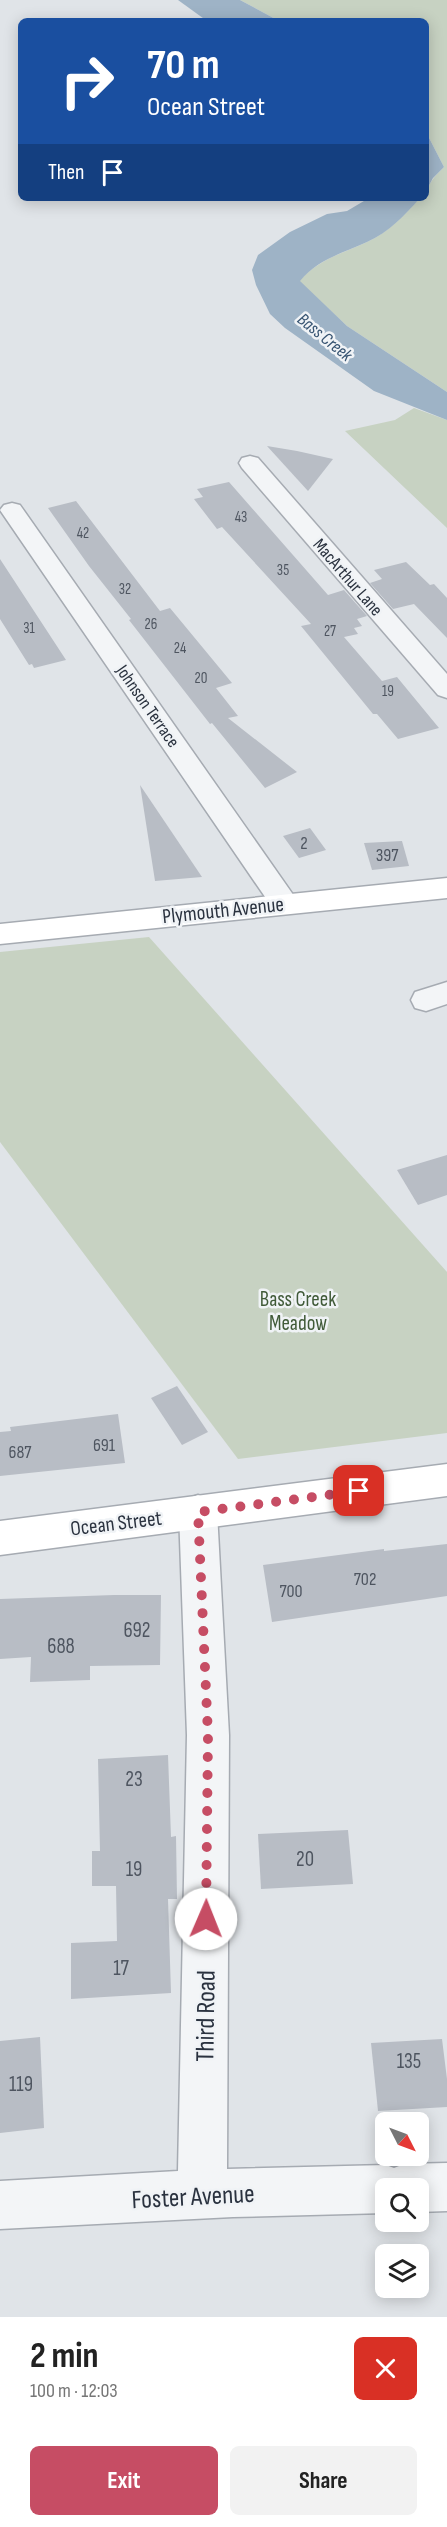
<!DOCTYPE html>
<html lang="en">
<head>
<meta charset="utf-8">
<style>
  :root { --surface:#fff; --page:#f2f2f2; --text:#222; --muted:#767676; --accent:#c64d64 }
  body { margin:0; font-family:"Sofia Sans Condensed",sans-serif; background:var(--page); color:var(--text); height:100vh; display:flex; flex-direction:column; font-size:22px; white-space:nowrap }
  * { box-sizing:border-box; margin:0 }
  p { font-size:20px; color:var(--muted) }
  .icon { flex:none; width:33px; height:33px; fill:none; stroke:currentColor; stroke-width:2; stroke-linecap:round; stroke-linejoin:round }
  .map { position:relative; height:2317px; overflow:hidden }
  .side { display:flex; flex-direction:column; background:var(--surface); flex:1 }
  .side>* { flex:none }
  .hud { position:absolute; left:18px; top:18px; width:411px; height:183px; border-radius:9px; box-shadow:0 3px 15px #0003; background:#1a4fa0; color:#fff; overflow:hidden }
  .needle { width:39px; rotate:132deg }
  .fabs { position:absolute; left:375px; top:2112px; display:grid; gap:12px }
  .fabs a { display:grid; place-items:center; width:54px; height:54px; border-radius:9px; background:var(--surface); box-shadow:0 3px 15px #0003; font-size:30px }
  .pin { position:absolute; display:grid; place-items:center; width:51px; height:51px; color:#fff; margin:-26px; border-radius:12px; box-shadow:0 3px 9px #0006 }
  .me { position:absolute; width:66px; margin:-33px; rotate:1deg; stroke-linejoin:round; filter:drop-shadow(0 0 4px #0008) }
  .turn { display:flex; align-items:center; gap:21px; height:126px; padding:0 30px; font-size:27px }
  .turn .icon { width:78px; height:78px; stroke-width:2.5 }
  .turn b { display:block; font-size:42px; line-height:51px }
  .then { display:flex; align-items:center; height:57px; padding:0 30px; background:#0003; gap:12px; font-size:22px }
  .round { display:grid; place-items:center; flex:none; width:63px; height:63px; border-radius:9px; background:var(--page) }
  .summary { display:flex; align-items:center; justify-content:space-between; height:102px; padding:0 30px }
  h1 { font-size:36px; font-weight:700; line-height:45px }
  .primary-button { display:flex; gap:12px; margin-top:auto; padding:12px 30px }
  .primary-button a { flex:1; height:69px; border-radius:9px; background:var(--accent); color:#fff; font-size:24px; font-weight:700; line-height:69px; text-align:center }
  .primary-button a+a { background:var(--page); color:var(--text) }
  .map>svg:first-child { display:block }
</style>
</head>
<body>
<div class="map">
<svg width="447" height="2317" viewBox="0 0 447 2317">
  <rect width="100%" height="100%" fill="#e0e4e8"/>
  <g fill="#c7d2c2">
    <path d="M240,0H447V392L347,326L299,281C321,258 339,255 367,242C389,232 404,215 420,198H426C426,185 435,176 444,167L426,132V21H279Z"/>
    <polygon points="414,408 447,420 447,528 345,431 395,420"/>
    <polygon points="149,937 447,1272 447,1433 238,1459 0,1142 0,952"/>
  </g>
  <g fill="#9eb3c6">
    <polygon points="178,0 240,0 279,21 207,21"/>
    <polygon points="426,132 444,167 433,178 426,191"/>
    <path d="M369,198H420C404,216 389,232 367,242C341,254 318,259 300,281L347,326L447,392V420L374,391L285,328L270,314L256,285L252,270L258,255L290,232L327,214L347,211Z"/>
  </g>
  <g fill="#b8bdc5">
    <polygon points="267,446 297,451 333,459 308,491"/>
    <polygon points="229,482 328,595 344,590 367,616 357,619 362,626 354,628 358,634 344,637 382,681 397,677 439,728 398,739 377,714 373,714 301,626 311,624 222,527 217,529 194,499 203,497 197,489"/>
    <polygon points="76,501 160,611 170,608 232,683 216,688 238,716 228,718 297,772 265,788 212,723 210,724 129,620 131,619 89,566 48,508"/>
    <polygon points="0,559 66,660 34,668 32,664 29,665 0,619"/>
    <polygon points="406,562 430,585 434,584 447,598 447,638 414,604 393,609 370,583 382,579 374,570"/>
    <polygon points="140,785 202,877 155,881"/>
    <polygon points="310,828 326,850 299,858 283,836"/>
    <polygon points="402,841 409,866 372,870 364,843"/>
    <polygon points="447,1155 447,1195 418,1205 397,1170"/>
    <polygon points="177,1386 208,1432 182,1445 151,1398"/>
    <polygon points="118,1414 125,1463 0,1476 0,1432 11,1431 10,1427"/>
    <polygon points="447,1544 447,1596 272,1622 263,1565 384,1549 384,1551"/>
    <polygon points="114,1595 161,1595 160,1665 90,1666 90,1680 30,1682 31,1657 0,1659 0,1599"/>
    <polygon points="168,1755 171,1837 176,1836 177,1899 168,1899 171,1993 71,1999 71,1943 117,1941 116,1886 92,1886 92,1851 100,1851 98,1759"/>
    <polygon points="348,1830 353,1884 261,1889 258,1834"/>
    <polygon points="40,2037 44,2128 0,2133 0,2041"/>
    <polygon points="442,2039 447,2079 447,2107 378,2111 371,2043"/>
  </g>
  <g fill="none" stroke-linecap="round" stroke-linejoin="round">
    <g stroke="#a6abb2" stroke-width="3">
      <g id="street">
        <polygon points="250,456 258,458 447,674 447,698 438,695 242,468 239,463 242,458"/>
        <polygon points="12,503 20,505 294,896 299,903 294,910 284,913 274,910 0,510 4,505"/>
        <polygon points="447,982 447,1004 426,1011 415,1008 411,1000 415,992"/>
        <polygon points="198,1495 212,1500 217,1512 229,1735 227,2169 386,2165 394,2168 404,2164 447,2163 447,2211 418,2212 418,2188 386,2188 386,2213 233,2217 0,2229 0,2181 178,2171 187,1735 179,1512 184,1500"/>
      </g>
    </g>
    <g stroke="#a6abb2" stroke-width="3">
      <g id="secondary">
        <polygon points="447,878 447,898 0,944 0,924"/>
        <polygon points="447,1464 447,1496 0,1555 0,1521"/>
      </g>
    </g>
    <use href="#street" fill="#f3f5f7" fill-rule="evenodd"/>
    <use href="#secondary" fill="#fff" fill-rule="evenodd"/>
  </g>
  <g fill="none" stroke-linecap="round" stroke-linejoin="round">
    <polyline stroke="#c64d64" stroke-width="10" stroke-dasharray="0 18" points="206,1919 208,1735 198,1512 359,1491"/>
  </g>
  <g text-anchor="middle" stroke-width="5" stroke-linejoin="round" paint-order="stroke">
    <g font-size="15" fill="#4e5560">
      <text x="241" y="522">43</text>
      <text x="83" y="538">42</text>
      <text x="283" y="575">35</text>
      <text x="125" y="594">32</text>
      <text x="151" y="629">26</text>
      <text x="29" y="633">31</text>
      <text x="330" y="636">27</text>
      <text x="180" y="653">24</text>
      <text x="201" y="683">20</text>
      <text x="388" y="696">19</text>
    </g>
    <g font-size="18" font-style="italic" fill="#365371" stroke="#f0f3f6">
      <text transform="translate(325 337) rotate(39)" y="6">Bass Creek</text>
    </g>
    <g font-size="18" fill="#2a323f" stroke="#f0f3f6">
      <text transform="translate(348 577) rotate(49)" y="6">MacArthur Lane</text>
      <text transform="translate(148 706) rotate(55)" y="6">Johnson Terrace</text>
    </g>
    <g font-size="18" fill="#4e5560">
      <text x="304" y="849">2</text>
      <text x="387" y="861">397</text>
      <text x="104" y="1451">691</text>
      <text x="20" y="1458">687</text>
      <text x="365" y="1585">702</text>
      <text x="291" y="1597">700</text>
    </g>
    <g font-size="21" fill="#2a323f" stroke="#f0f3f6">
      <text transform="translate(223 910) rotate(-6)" y="7">Plymouth Avenue</text>
      <text transform="translate(116 1523) rotate(-7)" y="7">Ocean Street</text>
    </g>
    <g font-size="21" fill="#405a38" stroke="#f0f3f6">
      <text x="298" y="1306">Bass Creek<tspan x="298" dy="24">Meadow</tspan></text>
    </g>
    <g font-size="21" fill="#4e5560">
      <text x="137" y="1637">692</text>
      <text x="61" y="1653">688</text>
      <text x="134" y="1786">23</text>
      <text x="305" y="1866">20</text>
      <text x="134" y="1876">19</text>
      <text x="121" y="1975">17</text>
      <text x="409" y="2068">135</text>
      <text x="21" y="2091">119</text>
    </g>
    <g font-size="26" fill="#2a323f" stroke="#f0f3f6">
      <text transform="translate(205 2016) rotate(-89)" y="9">Third Road</text>
      <text transform="translate(193 2196) rotate(-3)" y="9">Foster Avenue</text>
    </g>
  </g>
</svg>
<div class="fabs">
<a><svg class="needle" viewBox="-14 -14 28 28"><path d="M0-13l5 13h-10z" fill="#e53935"/><path d="M0 13l5-13h-10z" fill="#767676"/></svg></a>
<a><svg class="icon" aria-label="search" viewBox="0 0 24 24"><circle cx="10" cy="10" r="6"/><path d="M15 15l6 6"/></svg></a>
<a><svg class="icon" aria-label="layers" viewBox="0 0 24 24"><path d="M12 4l9 5-9 5-9-5zM3 14l9 5 9-5"/></svg></a>
</div>
<div class="pin" style="left:359px;top:1491px;background:#d93025"><svg class="icon" aria-label="arrive" viewBox="0 0 24 24"><path d="M6 21V4h12l-3 4 3 4H6"/></svg></div>
<svg class="me" style="left:206px;top:1919px" viewBox="-20 -20 40 40"><circle r="19" fill="#fff"/><path d="M0-13L10 11 0 6-10 11z" fill="#c64d64"/></svg>
<div class="hud">
<div class="turn"><svg class="icon" aria-label="right" viewBox="0 0 24 24"><path d="M7 20v-9h11M14 6l5 5-5 5"/></svg><div><b>70 m</b>Ocean Street</div></div>
<div class="then">Then<svg class="icon" aria-label="arrive" viewBox="0 0 24 24"><path d="M6 21V4h12l-3 4 3 4H6"/></svg></div>
</div>
</div>
<section class="side">
<div class="summary"><div><h1>2 min</h1><p>100 m · 12:03</p></div><a class="round" style="background:#d93025;color:#fff"><svg class="icon" aria-label="close" viewBox="0 0 24 24"><path d="M6 6l12 12M18 6L6 18"/></svg></a></div>
<div class="primary-button"><a>Exit</a><a>Share</a></div>
</section>
</body>
</html>
